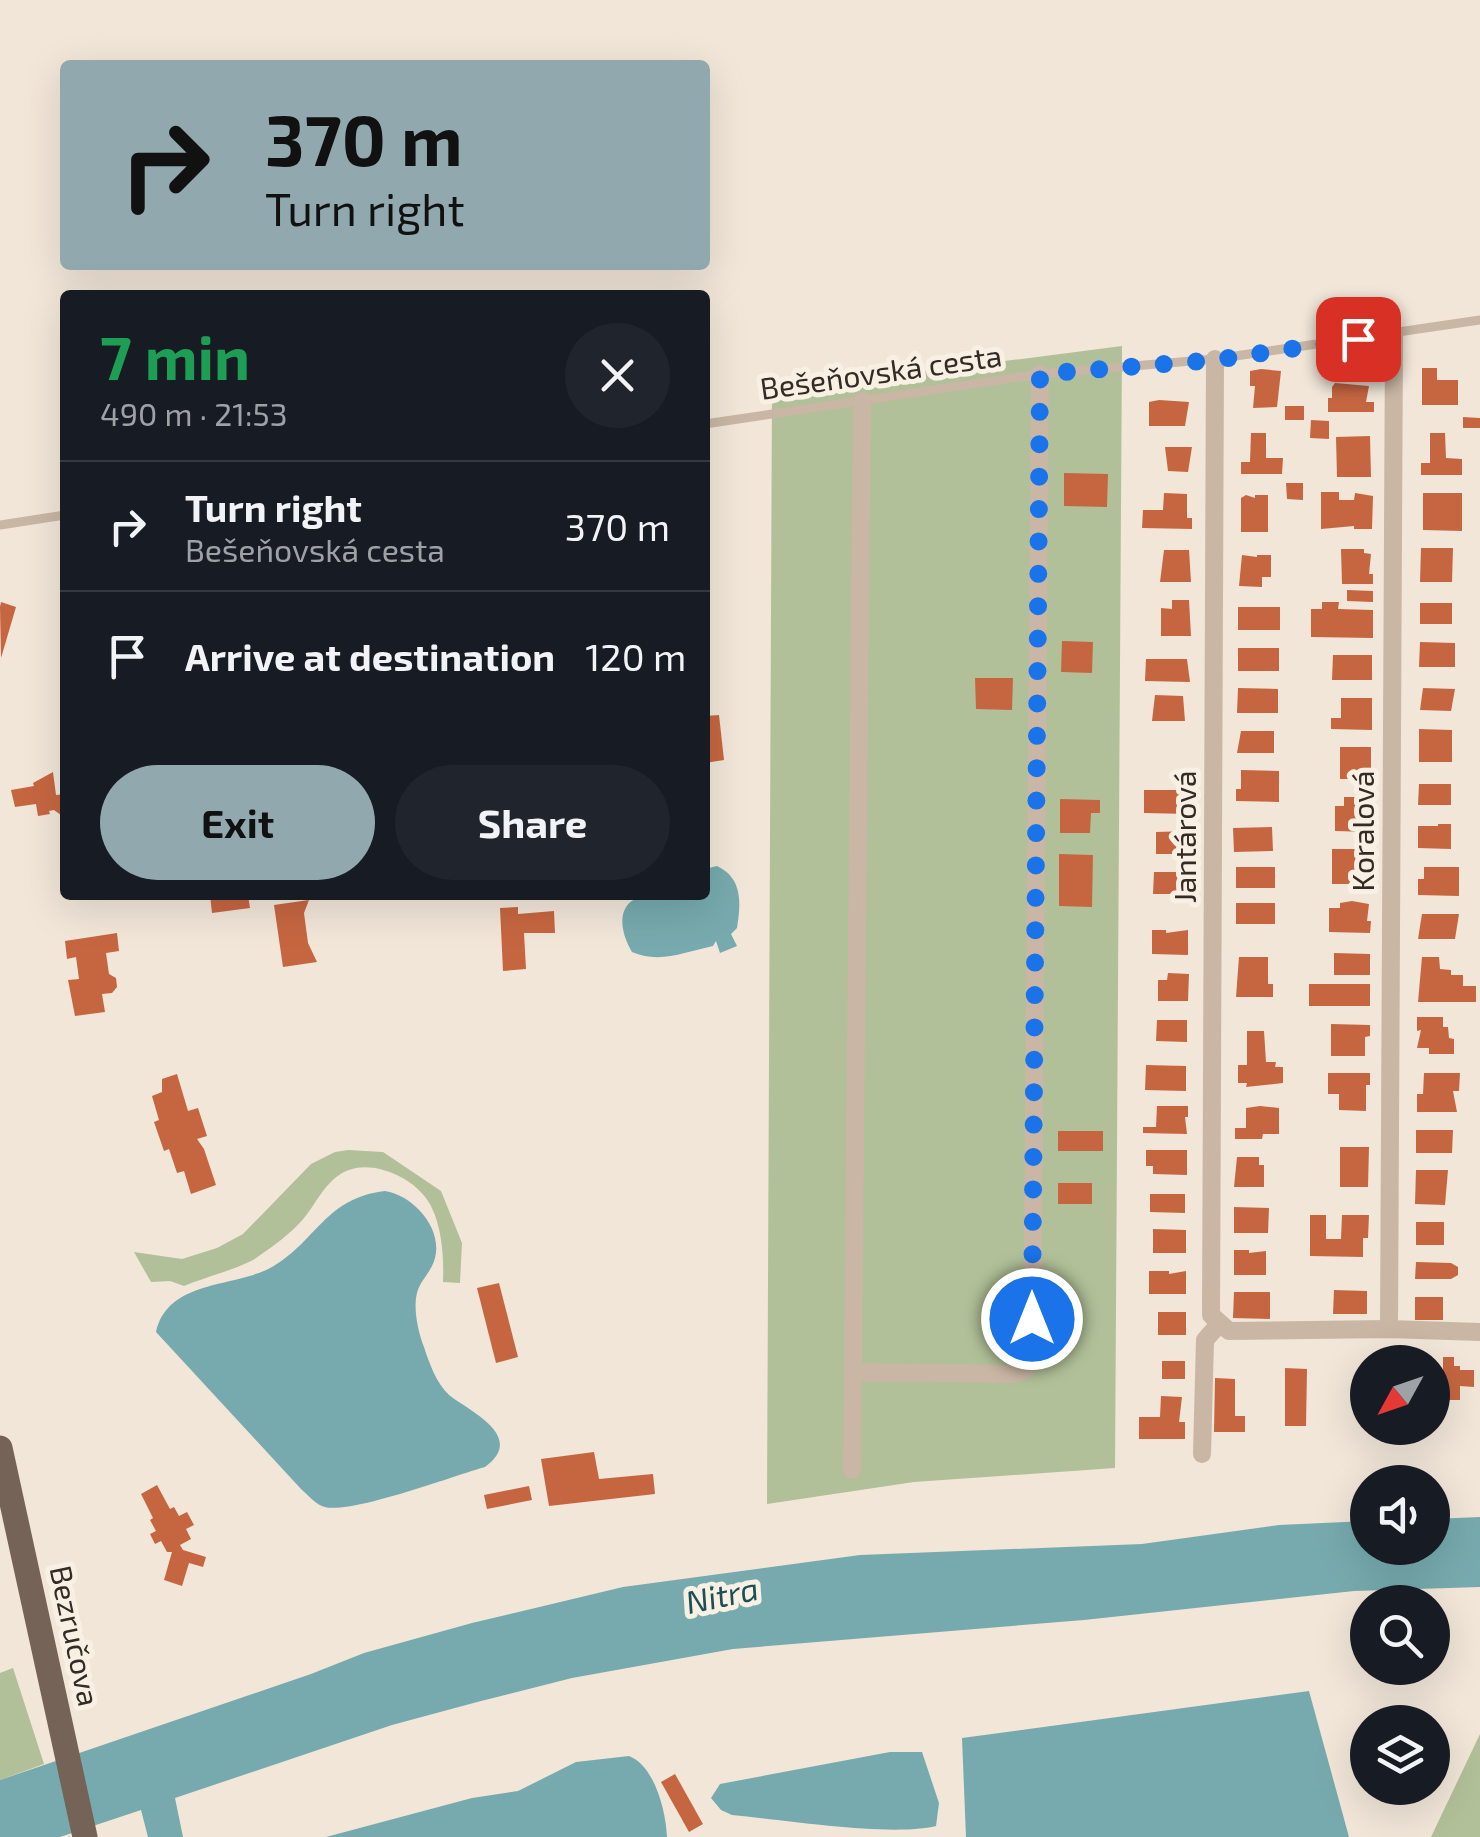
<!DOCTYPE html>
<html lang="en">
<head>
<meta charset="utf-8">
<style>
  :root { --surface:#171b24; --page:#20242c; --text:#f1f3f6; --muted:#9ea1a6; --line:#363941; --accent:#91a9ae }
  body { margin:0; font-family:"Exo 2",sans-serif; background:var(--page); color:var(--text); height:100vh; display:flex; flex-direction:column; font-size:38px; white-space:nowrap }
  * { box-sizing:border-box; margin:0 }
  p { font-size:32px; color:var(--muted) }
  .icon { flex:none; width:55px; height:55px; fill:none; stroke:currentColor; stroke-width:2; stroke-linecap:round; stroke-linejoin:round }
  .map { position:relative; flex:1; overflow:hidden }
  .sheet { position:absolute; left:60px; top:290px; width:650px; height:610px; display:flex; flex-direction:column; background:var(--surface); border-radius:10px; box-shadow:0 10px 40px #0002 }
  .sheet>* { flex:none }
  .top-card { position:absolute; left:60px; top:60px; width:650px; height:210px; border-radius:10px; box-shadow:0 10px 40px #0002; background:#91a9ae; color:#111; overflow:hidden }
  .needle { width:65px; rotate:230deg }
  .controls { position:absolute; left:1350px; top:1345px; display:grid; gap:20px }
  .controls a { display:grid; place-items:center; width:100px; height:100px; border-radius:50%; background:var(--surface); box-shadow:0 10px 40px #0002; font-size:50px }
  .pin { position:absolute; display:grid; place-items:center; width:85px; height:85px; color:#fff; margin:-42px; border-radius:20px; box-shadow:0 5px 15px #0006 }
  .me { position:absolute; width:110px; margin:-55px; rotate:0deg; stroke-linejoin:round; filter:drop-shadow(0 0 8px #0008) }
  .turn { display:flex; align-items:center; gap:35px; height:210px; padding:0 40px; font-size:45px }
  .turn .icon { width:130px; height:130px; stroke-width:2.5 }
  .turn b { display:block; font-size:70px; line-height:85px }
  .round { display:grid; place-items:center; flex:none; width:105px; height:105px; border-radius:52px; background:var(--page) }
  .overview { display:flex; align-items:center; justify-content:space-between; height:170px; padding:0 40px }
  h1 { font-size:60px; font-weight:700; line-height:75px; color:#1e9e55 }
  .button { display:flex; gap:20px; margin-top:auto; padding:20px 40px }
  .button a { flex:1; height:115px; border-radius:60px; background:var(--accent); color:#111; font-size:40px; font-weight:700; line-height:115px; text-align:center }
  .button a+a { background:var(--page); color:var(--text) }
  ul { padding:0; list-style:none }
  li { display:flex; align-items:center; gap:30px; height:130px; padding:0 40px; border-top:2px solid var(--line) }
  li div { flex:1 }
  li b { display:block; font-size:38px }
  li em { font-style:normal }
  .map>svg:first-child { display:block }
</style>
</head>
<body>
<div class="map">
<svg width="1480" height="1837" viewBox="0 0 1480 1837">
  <rect width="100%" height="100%" fill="#f1e6d8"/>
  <g fill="#b1c098">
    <polygon points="1122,346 1115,1468 914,1482 767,1504 772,391"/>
    <path d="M348,1150L383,1152L441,1191L462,1243L460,1283L443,1282C444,1257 442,1228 431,1206C418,1179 372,1157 344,1172C325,1182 317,1202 304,1218C292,1233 272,1247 256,1258C244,1267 202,1278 184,1286L170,1281L151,1282L134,1252L182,1259L217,1248L243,1234L311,1164L335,1152Z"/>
    <polygon points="13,1668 44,1764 0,1780 0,1673"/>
    <polygon points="1480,1734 1480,1837 1431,1837"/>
  </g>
  <g fill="#77aaae">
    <path d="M717,866C743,878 741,904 737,928L731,934L737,946L720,953L716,941L713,946C685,952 659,964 632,952C621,933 615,906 639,897L705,895V869Z"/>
    <path d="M385,1191C416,1196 448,1234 432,1266C427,1276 420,1282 417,1293C413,1308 418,1332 424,1347C429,1362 436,1383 449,1395C469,1411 527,1436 485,1467C453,1476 352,1514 325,1507C316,1505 308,1495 301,1489L156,1332C168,1279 235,1288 272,1267C317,1241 325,1198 385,1191Z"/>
    <polygon points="1480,1517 1480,1587 1354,1591 1084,1620 733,1649 572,1678 481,1701 392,1725 175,1798 183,1837 148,1837 141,1810 60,1837 0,1837 0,1780 311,1674 364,1653 472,1623 623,1587 860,1555 1142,1544 1279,1525 1367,1521 1368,1548 1432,1548 1433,1519"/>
    <polygon points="1309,1691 1349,1837 966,1837 962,1738"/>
    <path d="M890,1752H922L939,1803L936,1826C890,1837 786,1820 732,1815L721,1810L711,1798L720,1784Z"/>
    <path d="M629,1756C655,1766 666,1812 667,1837H326L472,1798L518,1791L576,1762Z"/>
  </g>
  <g fill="#c66641">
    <polygon points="1422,368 1437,368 1437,380 1458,380 1458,405 1422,405"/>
    <polygon points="1261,369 1281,371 1277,407 1253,408 1255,386 1250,386 1250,371"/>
    <polygon points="1335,383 1369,386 1366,402 1374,402 1374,412 1328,412 1328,398 1332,398 1332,387"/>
    <polygon points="1159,400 1189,402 1185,426 1149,426 1149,402"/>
    <rect x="1285" y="406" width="19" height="14"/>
    <polygon points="1463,417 1480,418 1480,428 1463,428"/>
    <polygon points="1311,420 1329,421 1329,439 1310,438"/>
    <polygon points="1251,433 1266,433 1266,458 1283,458 1282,474 1241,474 1241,462 1250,462"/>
    <polygon points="1430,433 1445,433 1446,458 1462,459 1462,475 1421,475 1421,463 1430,463"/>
    <polygon points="1370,436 1371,477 1337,477 1336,437"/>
    <polygon points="1165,447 1192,447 1188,472 1168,471"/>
    <polygon points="1064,473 1108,474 1107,507 1064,506"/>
    <polygon points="1286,483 1303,483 1303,500 1287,499"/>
    <polygon points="1321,492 1339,492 1339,500 1354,500 1355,493 1373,496 1372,529 1354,529 1354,526 1321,529"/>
    <polygon points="1164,493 1187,494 1187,518 1192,518 1192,529 1142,528 1143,510 1163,510"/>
    <polygon points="1423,493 1462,493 1462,531 1423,530"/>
    <polygon points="1246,495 1255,498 1255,495 1268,495 1268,532 1241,532 1241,498"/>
    <polygon points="1421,548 1453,548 1452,582 1420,582"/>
    <polygon points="1341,549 1364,549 1364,553 1371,554 1369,574 1373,574 1373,584 1342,584"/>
    <polygon points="1164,550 1189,550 1191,582 1160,582"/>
    <polygon points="1242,555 1257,557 1257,555 1271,555 1271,577 1262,577 1262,587 1239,586"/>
    <polygon points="1347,590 1373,591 1373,602 1347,601"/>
    <polygon points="1172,600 1189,600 1191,636 1161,636 1161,608 1172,609"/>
    <polygon points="1,602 16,607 1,658 0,607"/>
    <polygon points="1322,602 1339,602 1338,609 1373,610 1373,638 1311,637 1311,609 1322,609"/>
    <rect x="1420" y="603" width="32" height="21"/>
    <rect x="1238" y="607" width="42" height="23"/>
    <polygon points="1062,641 1093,642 1092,673 1061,672"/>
    <polygon points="1420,642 1455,643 1455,667 1419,667"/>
    <rect x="1238" y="648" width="41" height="23"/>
    <polygon points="1333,655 1372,655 1372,680 1332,680"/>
    <polygon points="1146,659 1187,659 1190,682 1145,681"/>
    <polygon points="975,678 1013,678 1012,710 976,709"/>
    <polygon points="1238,688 1278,689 1278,713 1237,713"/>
    <polygon points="1423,688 1455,689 1451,711 1420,710"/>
    <polygon points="1155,695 1183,696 1185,721 1152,721"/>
    <polygon points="1341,698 1372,698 1372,730 1331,729 1331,718 1341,718"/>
    <polygon points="719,715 724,760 705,763 705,716"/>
    <polygon points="1419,729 1452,730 1452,762 1419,762"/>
    <polygon points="1241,731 1274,731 1274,753 1237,753"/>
    <rect x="1340" y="747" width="31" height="32"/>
    <polygon points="1241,770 1279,771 1279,802 1236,801 1236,789 1241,789"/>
    <polygon points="53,772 56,795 65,794 65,818 54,810 49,811 50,814 38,816 36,804 15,807 11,790 34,786 33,783"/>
    <polygon points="1419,784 1451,784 1451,805 1418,805"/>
    <polygon points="1144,790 1186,790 1189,814 1144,813"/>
    <polygon points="1344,797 1363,797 1362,804 1372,804 1368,821 1371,821 1371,832 1335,831 1335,806 1344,806"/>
    <polygon points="1060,799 1100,800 1100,813 1091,813 1090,833 1060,833"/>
    <polygon points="1438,824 1451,824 1451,849 1418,848 1418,826 1438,826"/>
    <polygon points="1272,827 1273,851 1234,852 1233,828"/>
    <polygon points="1190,831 1189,854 1156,854 1156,832"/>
    <polygon points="1332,849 1371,849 1371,861 1364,861 1367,864 1367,884 1332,884"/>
    <polygon points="1059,854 1093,855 1092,907 1059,906"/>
    <rect x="1236" y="867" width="39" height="21"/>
    <polygon points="1424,867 1459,867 1459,896 1418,895 1418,879 1424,879"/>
    <polygon points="1154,872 1187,872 1186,894 1153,894"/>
    <polygon points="210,895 248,895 250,908 212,913"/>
    <polygon points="309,900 304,913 308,943 317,962 283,967 274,905"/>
    <polygon points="1352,901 1369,904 1367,921 1371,921 1370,933 1329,932 1329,908 1340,908 1340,903"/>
    <rect x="1236" y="903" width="39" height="21"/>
    <polygon points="518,907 518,914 554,911 555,933 524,933 526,969 503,971 500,908"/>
    <polygon points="1422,914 1459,914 1455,939 1418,939"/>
    <polygon points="1152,930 1166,930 1166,933 1188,930 1188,955 1152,954"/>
    <polygon points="117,933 119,951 106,953 109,974 116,978 117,987 112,993 102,994 105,1012 75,1016 68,980 79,979 76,957 67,959 65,941"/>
    <polygon points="1334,953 1370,954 1370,975 1334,975"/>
    <polygon points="1239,957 1268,957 1268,984 1273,984 1273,997 1236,997"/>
    <polygon points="1422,957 1439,957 1440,969 1451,970 1451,975 1463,975 1463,986 1476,986 1476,1002 1418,1002"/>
    <polygon points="1168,973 1189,974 1188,1001 1158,1001 1158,980 1167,980"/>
    <rect x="1309" y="984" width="61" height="22"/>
    <polygon points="1417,1017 1443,1017 1443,1027 1448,1027 1449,1038 1454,1039 1454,1054 1429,1054 1429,1048 1417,1048 1421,1030 1417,1031"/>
    <polygon points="1157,1020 1187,1020 1187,1042 1156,1041"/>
    <polygon points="1331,1024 1370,1025 1370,1036 1365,1037 1365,1056 1331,1056"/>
    <polygon points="1247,1031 1264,1031 1266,1062 1276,1062 1275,1067 1283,1067 1283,1083 1246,1087 1247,1083 1238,1083 1238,1065 1247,1065"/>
    <polygon points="1146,1065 1186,1066 1186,1091 1145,1090"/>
    <polygon points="1328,1073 1370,1073 1370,1085 1366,1085 1366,1111 1339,1110 1339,1094 1328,1094"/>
    <polygon points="1424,1073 1460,1073 1459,1091 1453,1091 1457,1112 1417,1112 1417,1094 1423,1094"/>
    <polygon points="177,1074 188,1111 198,1108 207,1136 197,1139 204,1149 216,1185 191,1194 184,1171 177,1173 169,1149 164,1151 154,1122 159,1120 152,1096 162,1092 162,1079"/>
    <polygon points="1157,1106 1188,1106 1188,1117 1185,1117 1187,1134 1143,1133 1143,1127 1156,1127"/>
    <polygon points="1260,1106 1279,1108 1279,1134 1263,1134 1262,1139 1235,1139 1235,1128 1246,1128 1246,1108"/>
    <polygon points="1416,1130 1453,1130 1452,1153 1416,1153"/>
    <rect x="1058" y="1131" width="45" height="20"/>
    <polygon points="1340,1147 1369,1147 1368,1187 1340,1187"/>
    <polygon points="1146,1150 1187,1150 1187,1175 1153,1174 1153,1166 1146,1166"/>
    <polygon points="1237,1157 1259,1157 1259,1165 1264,1165 1264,1187 1234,1187"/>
    <polygon points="1416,1170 1448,1170 1445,1205 1415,1204"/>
    <rect x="1058" y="1183" width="34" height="21"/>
    <polygon points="1150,1194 1185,1194 1185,1213 1150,1212"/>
    <polygon points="1234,1207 1269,1208 1268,1233 1234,1233"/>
    <polygon points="1310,1215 1326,1215 1326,1239 1341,1239 1342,1215 1369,1215 1368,1238 1363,1238 1363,1257 1310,1256"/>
    <rect x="1416" y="1222" width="28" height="23"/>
    <polygon points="1153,1229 1186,1230 1186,1253 1153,1253"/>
    <polygon points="1234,1250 1249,1250 1249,1253 1266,1251 1266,1275 1234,1275"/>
    <polygon points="1416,1262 1451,1263 1458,1267 1458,1275 1451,1279 1415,1279"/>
    <polygon points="1149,1271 1169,1271 1169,1274 1186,1271 1186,1294 1149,1294"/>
    <polygon points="499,1283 518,1357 496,1363 477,1288"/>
    <polygon points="1334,1290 1367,1291 1367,1314 1333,1314"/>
    <polygon points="1234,1292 1270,1292 1270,1319 1233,1318"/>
    <rect x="1415" y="1297" width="28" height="23"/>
    <rect x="1158" y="1312" width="28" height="23"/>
    <polygon points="1443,1357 1454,1357 1454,1366 1460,1366 1460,1370 1474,1370 1474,1387 1460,1386 1460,1400 1443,1400"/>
    <rect x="1162" y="1361" width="23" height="18"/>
    <polygon points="1285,1368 1307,1369 1306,1426 1285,1426"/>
    <polygon points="1215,1378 1235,1379 1235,1416 1245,1416 1245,1432 1214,1432"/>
    <polygon points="1161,1396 1182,1397 1179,1422 1185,1422 1185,1439 1139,1439 1139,1417 1160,1417"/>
    <polygon points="594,1452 599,1479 653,1474 655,1494 549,1506 541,1459"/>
    <polygon points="157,1485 170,1509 174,1507 179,1516 187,1512 194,1525 186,1529 191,1539 180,1545 183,1550 206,1557 203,1567 189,1563 182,1586 164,1580 172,1552 167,1552 161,1541 155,1544 150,1534 156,1531 150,1520 153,1518 141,1494"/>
    <polygon points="529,1486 532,1500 487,1509 484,1495"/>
    <polygon points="675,1774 703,1824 689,1832 661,1782"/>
  </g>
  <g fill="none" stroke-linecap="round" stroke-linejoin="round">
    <g stroke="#c9b6a4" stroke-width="9">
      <polyline points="705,424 1040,374 1215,359 1480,320"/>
      <polyline points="0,525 65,515"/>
    </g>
    <g stroke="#c9b6a4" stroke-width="18">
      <polyline points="1215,359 1211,1315 1229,1331 1389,1329 1480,1332"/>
      <polyline points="1389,1329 1394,334"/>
      <polyline points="853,1372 1014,1374 1027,1369 1032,1358 1040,374"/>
      <polyline points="1202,1454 1205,1340 1220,1323"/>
      <polyline points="852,1470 862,401"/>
    </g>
    <polyline stroke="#766357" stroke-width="25" points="0,1448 85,1837"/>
  </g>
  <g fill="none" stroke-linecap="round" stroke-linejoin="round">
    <polyline stroke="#1a73e8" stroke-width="18" stroke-dasharray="0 32.4" points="1032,1319 1040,374 1215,360 1358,339"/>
  </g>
  <g text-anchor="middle" stroke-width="10" stroke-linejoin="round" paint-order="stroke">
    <g font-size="30" fill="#342b26" stroke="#f9f0e4">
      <text transform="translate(881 373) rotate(-8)" y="10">Bešeňovská cesta</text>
      <text transform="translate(1364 831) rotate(-90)" y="10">Koralová</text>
      <text transform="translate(1186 837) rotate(-90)" y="10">Jantárová</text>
      <text transform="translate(74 1636) rotate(78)" y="10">Bezručova</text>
    </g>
    <g font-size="32" font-style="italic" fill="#1c4f56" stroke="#f9f0e4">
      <text transform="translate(722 1596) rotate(-12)" y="11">Nitra</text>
    </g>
  </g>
</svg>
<div class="controls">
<a><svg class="needle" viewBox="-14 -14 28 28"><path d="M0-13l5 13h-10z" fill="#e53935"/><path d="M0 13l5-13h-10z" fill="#9ea1a6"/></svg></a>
<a><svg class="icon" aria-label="sound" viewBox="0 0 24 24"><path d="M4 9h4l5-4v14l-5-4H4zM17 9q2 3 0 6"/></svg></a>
<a><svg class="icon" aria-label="search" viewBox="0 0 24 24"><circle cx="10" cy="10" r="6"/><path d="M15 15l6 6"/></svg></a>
<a><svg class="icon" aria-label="layers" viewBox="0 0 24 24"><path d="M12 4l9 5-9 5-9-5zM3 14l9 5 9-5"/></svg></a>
</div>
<div class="pin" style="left:1358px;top:339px;background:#d93025"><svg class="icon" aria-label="arrive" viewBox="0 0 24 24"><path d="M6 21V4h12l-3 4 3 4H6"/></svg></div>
<svg class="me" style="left:1032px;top:1319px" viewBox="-20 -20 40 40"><circle r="17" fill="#1a73e8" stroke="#fff" stroke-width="3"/><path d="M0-11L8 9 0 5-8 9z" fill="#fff"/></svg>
<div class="top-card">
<div class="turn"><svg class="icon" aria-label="right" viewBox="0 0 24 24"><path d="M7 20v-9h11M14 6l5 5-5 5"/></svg><div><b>370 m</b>Turn right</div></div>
</div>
<section class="sheet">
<div class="overview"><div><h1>7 min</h1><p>490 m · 21:53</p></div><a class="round"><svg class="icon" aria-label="close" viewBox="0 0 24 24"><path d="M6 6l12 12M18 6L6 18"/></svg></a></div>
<ul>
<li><svg class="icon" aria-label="right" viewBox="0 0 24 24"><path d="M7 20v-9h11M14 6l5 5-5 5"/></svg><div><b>Turn right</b><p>Bešeňovská cesta</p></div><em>370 m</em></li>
<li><svg class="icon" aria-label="arrive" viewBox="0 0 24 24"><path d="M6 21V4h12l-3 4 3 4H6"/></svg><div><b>Arrive at destination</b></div><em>120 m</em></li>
</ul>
<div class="button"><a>Exit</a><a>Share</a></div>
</section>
</div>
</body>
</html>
